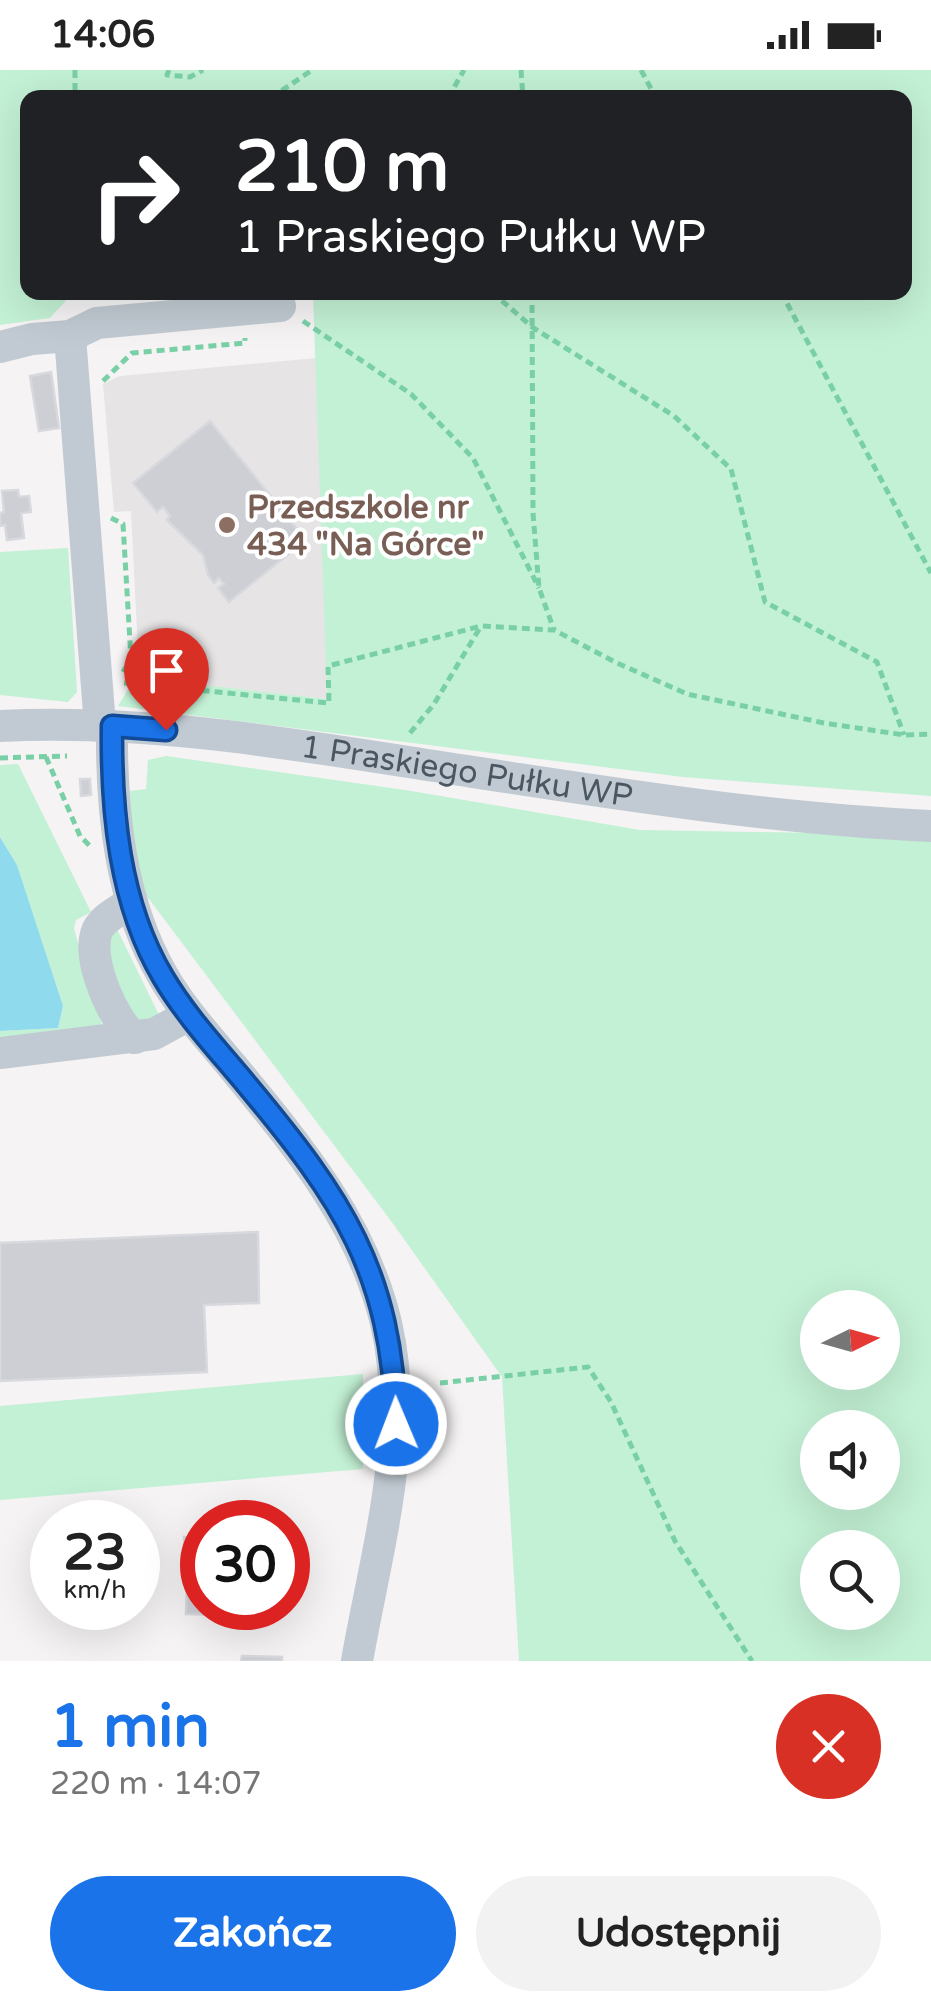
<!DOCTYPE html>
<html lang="pl">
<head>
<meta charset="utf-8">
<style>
  :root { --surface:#fff; --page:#f2f2f2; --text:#222; --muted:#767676; --accent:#1a73e8 }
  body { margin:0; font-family:"Varela Round",sans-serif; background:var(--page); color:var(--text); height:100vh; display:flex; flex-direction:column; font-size:38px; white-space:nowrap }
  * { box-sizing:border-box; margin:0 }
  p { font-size:32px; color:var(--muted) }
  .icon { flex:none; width:55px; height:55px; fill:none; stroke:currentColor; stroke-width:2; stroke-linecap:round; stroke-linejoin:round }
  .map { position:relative; height:1591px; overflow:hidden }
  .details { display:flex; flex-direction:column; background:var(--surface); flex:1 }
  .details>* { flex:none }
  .guide { position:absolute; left:20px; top:20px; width:892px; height:210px; border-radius:20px; box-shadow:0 10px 40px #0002; background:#202124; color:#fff; overflow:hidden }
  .needle { width:65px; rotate:85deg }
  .controls { position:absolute; left:800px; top:1220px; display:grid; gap:20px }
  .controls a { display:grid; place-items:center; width:100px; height:100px; border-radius:50%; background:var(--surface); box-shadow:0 10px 40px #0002; font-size:50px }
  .speed { position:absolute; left:30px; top:1430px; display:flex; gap:20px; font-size:50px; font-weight:700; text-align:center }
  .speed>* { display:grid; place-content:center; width:130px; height:130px; border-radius:50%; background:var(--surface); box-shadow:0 10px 40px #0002; line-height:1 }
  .speed small { font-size:25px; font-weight:400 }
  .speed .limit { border:15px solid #d22; background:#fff; color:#111 }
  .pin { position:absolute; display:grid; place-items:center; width:85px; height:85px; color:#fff; margin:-102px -42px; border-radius:50% 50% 50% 0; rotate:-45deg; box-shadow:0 0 10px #0007 }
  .pin .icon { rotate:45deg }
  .me { position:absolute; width:110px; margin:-55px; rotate:359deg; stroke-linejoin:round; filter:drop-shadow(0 0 8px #0008) }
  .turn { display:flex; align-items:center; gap:35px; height:210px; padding:0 50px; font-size:45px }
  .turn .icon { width:130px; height:130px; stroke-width:2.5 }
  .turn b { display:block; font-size:70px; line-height:85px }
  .round { display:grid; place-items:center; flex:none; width:105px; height:105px; border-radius:52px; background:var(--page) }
  .head { display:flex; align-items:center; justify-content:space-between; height:170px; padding:0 50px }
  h1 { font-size:60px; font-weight:700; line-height:75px; color:var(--accent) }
  .cta { display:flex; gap:20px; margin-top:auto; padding:20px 50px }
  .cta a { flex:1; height:115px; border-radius:60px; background:var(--accent); color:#fff; font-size:40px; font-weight:700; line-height:115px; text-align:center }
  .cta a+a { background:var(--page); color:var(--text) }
  .status { display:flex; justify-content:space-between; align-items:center; height:70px; padding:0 50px; background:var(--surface); direction:ltr }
  .status svg { height:28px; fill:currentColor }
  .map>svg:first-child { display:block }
</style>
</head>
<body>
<div class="status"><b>14:06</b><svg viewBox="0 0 49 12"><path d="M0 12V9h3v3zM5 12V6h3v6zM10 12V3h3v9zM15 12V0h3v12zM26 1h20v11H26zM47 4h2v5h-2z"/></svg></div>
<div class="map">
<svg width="931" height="1591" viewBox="0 0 931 1591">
  <rect width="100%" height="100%" fill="#f5f3f3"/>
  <polygon fill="#e6e4e5" points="317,288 327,629 151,609 139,601 131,441 114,442 103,314 120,306"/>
  <g fill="#c3f1d5" fill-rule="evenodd">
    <polygon points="0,0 931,0 931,726 683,707 118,636 139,601 152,609 327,629 313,223 905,222 905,28 28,28 28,222 73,223 50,248 0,255"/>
    <polygon points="68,478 77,622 68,632 0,625 0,482"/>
    <path d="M166,686L405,720L640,760L931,765V1591H519L502,1307L394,1155L137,813L129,721L146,719L148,690ZM818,1238H882V1302H818ZM818,1358H882V1422H818ZM818,1478H882V1542H818Z"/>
    <polygon points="18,694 91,842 76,850 74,859 104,962 0,972 0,961 58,958 63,937 17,795 0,767 0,695"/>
    <polygon points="115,855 159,945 149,954 130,950 105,881"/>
    <polygon points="363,1304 363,1399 0,1430 0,1336"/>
  </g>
  <polygon fill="#90daee" points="0,767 17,795 63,936 58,958 0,961"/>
  <g fill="#cdcfd5" stroke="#d7d9de" stroke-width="2.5">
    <polygon points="51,302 59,358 39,361 30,306"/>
    <polygon points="210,351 306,470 229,532 218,518 224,514 219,508 214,513 208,505 203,485 167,450 170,446 163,437 157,442 133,413"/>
    <polygon points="18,420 19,427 29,426 31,442 21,443 24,468 7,470 5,455 0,456 0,443 4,442 2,421"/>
    <polygon points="80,709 90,709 91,725 81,726"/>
    <polygon points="258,1162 259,1233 204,1235 207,1302 0,1311 0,1173"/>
    <polygon points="195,1463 202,1463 202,1508 187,1508 184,1467 194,1468"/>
    <polygon points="187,1508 202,1508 202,1538 228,1538 227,1545 186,1544"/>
    <polygon points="242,1586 282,1587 282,1591 241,1591"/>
  </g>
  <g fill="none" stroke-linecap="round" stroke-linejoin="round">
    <g stroke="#7ad0a6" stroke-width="5" stroke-dasharray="8 5" stroke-linecap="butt">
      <polyline points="75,0 75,28"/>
      <polyline points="169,0 167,5 190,7 203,0"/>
      <polyline points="521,0 523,28"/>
      <polyline points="641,0 656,28"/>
      <polyline points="271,28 312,0"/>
      <polyline points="448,28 464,0"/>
      <polyline points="492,222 532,257 674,346 731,399 765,532 877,592 904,665"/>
      <polyline points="532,222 533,443 539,518 554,560"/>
      <polyline points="781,222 931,503"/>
      <polyline points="303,251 411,324 473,388 539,518"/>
      <polyline points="103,311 132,283 245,273 245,268"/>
      <polyline points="111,448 123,454 131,589 123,602"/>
      <polyline points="124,613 329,633 328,596 481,556 554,560 617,593 687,624 824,653 904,665 931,664"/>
      <polyline points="410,663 434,634 481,556"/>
      <polyline points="46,687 80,766 91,777"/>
      <polyline points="0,688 67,686"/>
      <polyline points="440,1313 588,1297 611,1332 675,1471 752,1591"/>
    </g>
    <g stroke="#c1cad2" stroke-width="32">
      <polyline points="70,266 100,656"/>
      <polyline points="0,277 32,269 70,266 97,253 280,236"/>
      <path id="s1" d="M0,656C141,649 282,672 421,694C591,720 759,748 931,756"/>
      <path d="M112,656C111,740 120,832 163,906C182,939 208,967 232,996C297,1075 362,1152 386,1253C412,1364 376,1482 357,1591"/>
      <path d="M132,832C120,840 100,849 96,864C88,892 113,951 135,968"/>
      <polyline points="0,983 154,964 189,945"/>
    </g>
  </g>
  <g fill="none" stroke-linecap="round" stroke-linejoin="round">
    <g stroke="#114b97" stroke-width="25">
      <path id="route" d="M166,660L112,656C111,740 119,833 163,907C186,946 218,980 247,1015C342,1129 392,1201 396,1354"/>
    </g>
    <use href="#route" stroke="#1a73e8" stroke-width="18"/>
  </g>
  <circle fill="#8d6e63" stroke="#fff" stroke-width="4" cx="227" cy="455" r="10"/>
  <g text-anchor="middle" stroke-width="8" stroke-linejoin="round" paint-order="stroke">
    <g font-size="32" font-weight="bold" fill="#785e54" stroke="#fff" text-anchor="start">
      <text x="247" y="448">Przedszkole nr<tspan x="247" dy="37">434 "Na Górce"</tspan></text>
    </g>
    <g font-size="32" fill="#4a5661" stroke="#fff">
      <text dy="11" stroke="none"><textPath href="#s1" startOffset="470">1 Praskiego Pułku WP</textPath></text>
    </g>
  </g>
</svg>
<div class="controls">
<a><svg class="needle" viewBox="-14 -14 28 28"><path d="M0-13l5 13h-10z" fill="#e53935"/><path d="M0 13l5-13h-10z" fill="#767676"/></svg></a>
<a><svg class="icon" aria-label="sound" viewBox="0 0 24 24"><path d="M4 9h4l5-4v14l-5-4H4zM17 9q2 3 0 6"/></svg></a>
<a><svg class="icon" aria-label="search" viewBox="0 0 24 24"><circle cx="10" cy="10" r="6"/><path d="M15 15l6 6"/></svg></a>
</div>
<div class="speed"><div>23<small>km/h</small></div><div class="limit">30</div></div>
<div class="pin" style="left:166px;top:660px;background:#d93025"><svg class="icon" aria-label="arrive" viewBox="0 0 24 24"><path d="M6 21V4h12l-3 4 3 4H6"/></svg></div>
<svg class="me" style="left:396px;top:1354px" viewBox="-20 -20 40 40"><circle r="17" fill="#1a73e8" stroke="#fff" stroke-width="3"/><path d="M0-11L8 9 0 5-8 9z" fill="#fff"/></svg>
<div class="guide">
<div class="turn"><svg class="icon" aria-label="right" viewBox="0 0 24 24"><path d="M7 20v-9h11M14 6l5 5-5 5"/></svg><div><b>210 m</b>1 Praskiego Pułku WP</div></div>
</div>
</div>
<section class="details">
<div class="head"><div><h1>1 min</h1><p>220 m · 14:07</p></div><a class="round" style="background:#d93025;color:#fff"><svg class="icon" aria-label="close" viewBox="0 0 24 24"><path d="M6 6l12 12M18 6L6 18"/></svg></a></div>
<div class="cta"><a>Zakończ</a><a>Udostępnij</a></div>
</section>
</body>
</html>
